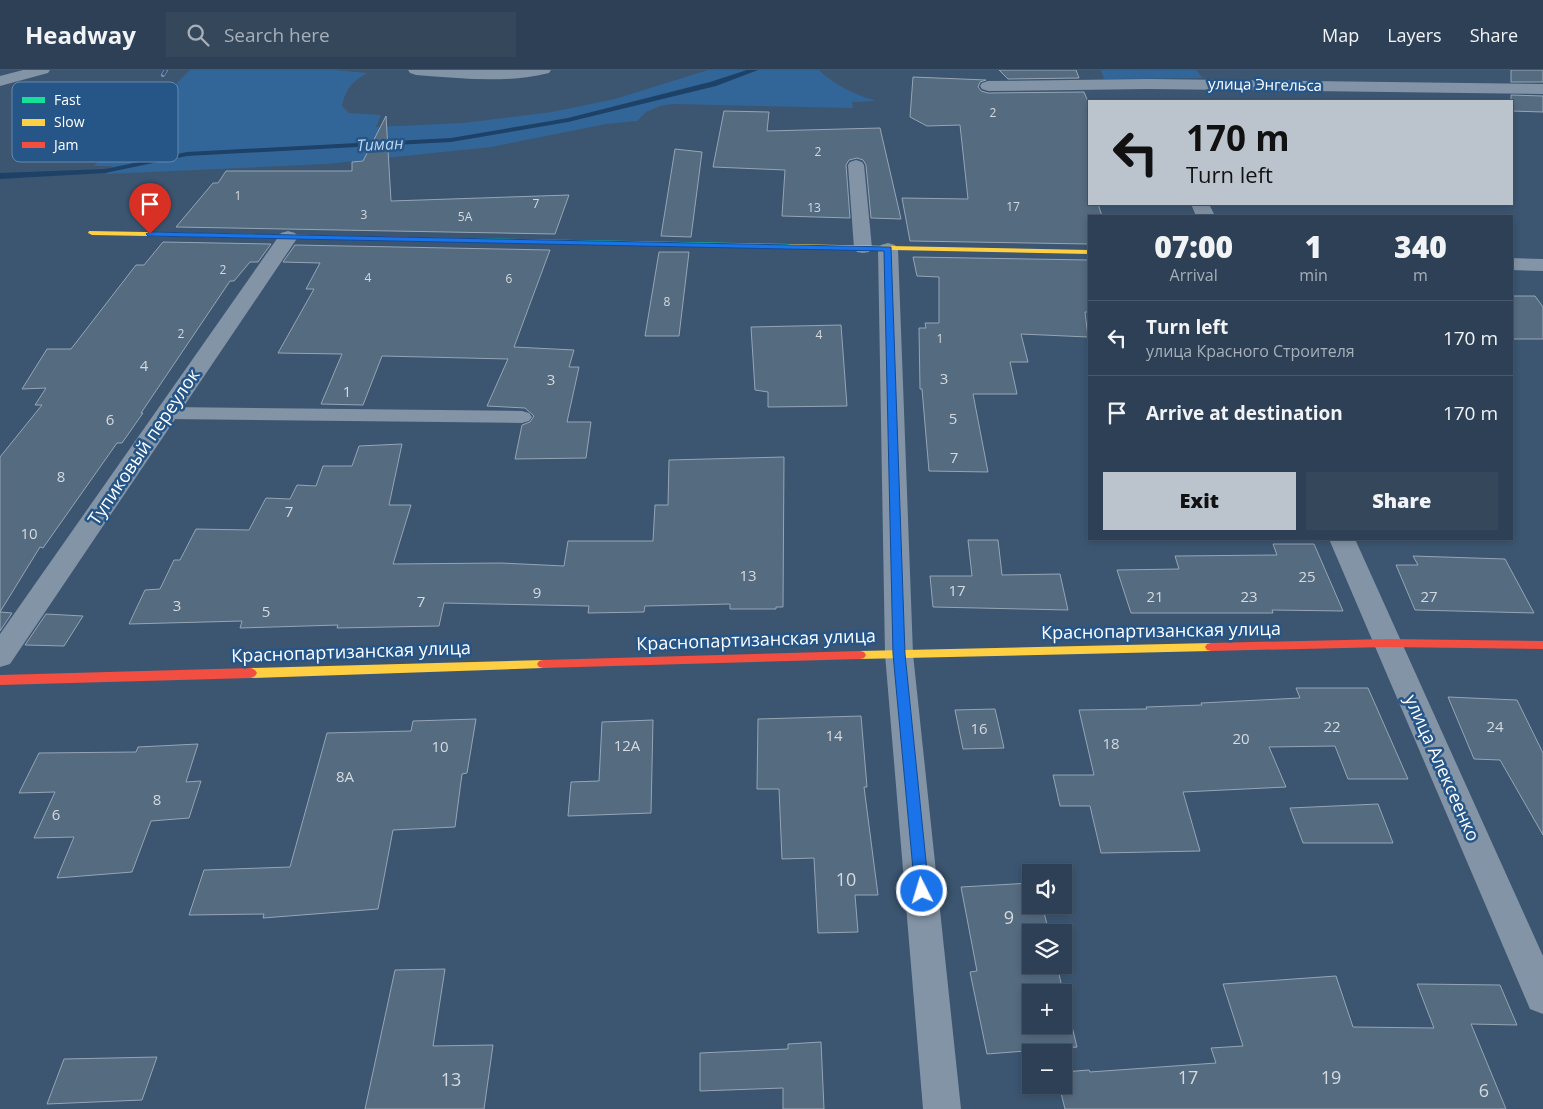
<!DOCTYPE html>
<html lang="en">
<head>
<meta charset="utf-8">
<style>
  :root { --surface:#2d4055; --page:#35475b; --text:#f1f3f6; --muted:#a7afb9; --line:#48596c; --accent:#bbc4cd }
  body { margin:0; font-family:"Open Sans",sans-serif; background:var(--page); color:var(--text); height:100vh; display:flex; flex-direction:column; font-size:19px; white-space:nowrap }
  * { box-sizing:border-box; margin:0 }
  p { font-size:16px; color:var(--muted) }
  .icon { flex:none; width:28px; height:28px; fill:none; stroke:currentColor; stroke-width:2; stroke-linecap:round; stroke-linejoin:round }
  .map { position:relative; flex:1; overflow:hidden }
  .side { position:absolute; left:1088px; top:145px; width:425px; height:325px; display:flex; flex-direction:column; background:var(--surface); border-radius:0px; box-shadow:0 2px 8px #0003,0 0 0 1px var(--line) }
  .side>* { flex:none }
  .hud { position:absolute; left:1088px; top:30px; width:425px; height:105px; border-radius:0px; box-shadow:0 2px 8px #0003,0 0 0 1px var(--line); background:#bbc4cd; color:#111; overflow:hidden }
  .controls { position:absolute; left:1022px; top:794px; display:grid; gap:10px }
  .controls a { display:grid; place-items:center; width:50px; height:50px; border-radius:0px; background:var(--surface); box-shadow:0 2px 8px #0003,0 0 0 1px var(--line); font-size:25px }
  .pin { position:absolute; display:grid; place-items:center; width:42px; height:42px; color:#fff; margin:-51px -21px; border-radius:50% 50% 50% 0; rotate:-45deg; box-shadow:0 0 5px #0007 }
  .pin .icon { rotate:45deg }
  .me { position:absolute; width:55px; margin:-28px; rotate:355deg; stroke-linejoin:round; filter:drop-shadow(0 0 4px #0008) }
  .turn { display:flex; align-items:center; gap:18px; height:105px; padding:0 15px; font-size:22px }
  .turn .icon { width:65px; height:65px; stroke-width:2.5 }
  .turn b { display:block; font-size:35px; line-height:42px }
  .eta { display:flex; justify-content:space-evenly; align-items:center; height:85px; text-align:center }
  .eta b { font-size:30px; font-weight:800; line-height:35px }
  .primary-button { display:flex; gap:10px; margin-top:auto; padding:10px 15px }
  .primary-button a { flex:1; height:58px; border-radius:0px; background:var(--accent); color:#111; font-size:20px; font-weight:800; line-height:58px; text-align:center }
  .primary-button a+a { background:var(--page); color:var(--text) }
  ul { padding:0; list-style:none }
  li { display:flex; align-items:center; gap:15px; height:75px; padding:0 15px; border-top:1px solid var(--line) }
  li div { flex:1 }
  li b { display:block; font-size:19px }
  li em { font-style:normal }
  header { display:flex; align-items:center; gap:30px; box-sizing:border-box; height:70px; padding:0 25px; background:var(--surface); border-bottom:1px solid var(--line) }
  header strong { font-size:24px }
  nav { display:flex; gap:28px; margin-inline-start:auto; font-size:18px }
  .search { width:350px; height:45px; background:var(--page); display:flex; align-items:center; gap:12px; box-sizing:border-box; padding:0 18px; border-radius:0px; color:var(--muted); font-size:19px }
  .map>svg:first-child { display:block }
</style>
</head>
<body>
<header>
<strong>Headway</strong>
<div class="search"><svg class="icon" aria-label="search" viewBox="0 0 24 24"><circle cx="10" cy="10" r="6"/><path d="M15 15l6 6"/></svg>Search here</div>
<nav><a>Map</a><a>Layers</a><a>Share</a></nav>
</header>
<div class="map">
<svg width="1543" height="1039" viewBox="0 0 1543 1039">
  <rect width="100%" height="100%" fill="#3c5671"/>
  <g fill="#326698">
    <path d="M190,0H335L367,3C352,12 346,18 342,36L349,43L381,45L376,57L463,53L552,42L615,29L708,0H819C834,15 856,25 876,31L852,32L853,38L672,34L660,36L646,42L637,51L606,54L491,77L326,94L106,104L112,96H94Z"/>
    <polygon points="1101,0 1196,0 1203,8 1104,9"/>
  </g>
  <g fill="none" stroke-linecap="round" stroke-linejoin="round">
    <polygon fill="#1e4168" fill-rule="evenodd" points="747,0 758,0 716,16 568,52 451,72 187,86 105,103 0,109 0,103 105,99 187,82 451,68 568,48 710,12"/>
  </g>
  <g fill="#556b80" stroke="#96a5b5">
    <polygon points="999,0 1076,0 1079,8 1008,9"/>
    <rect x="1511" y="0" width="32" height="12"/>
    <polygon points="913,7 986,10 980,12 978,17 981,21 988,23 1084,22 1089,34 1089,134 1098,134 1102,146 1089,146 1089,174 910,171 902,128 968,129 960,55 927,56 910,47"/>
    <polygon points="1511,25 1543,26 1543,42 1511,41"/>
    <polygon points="724,41 769,42 767,61 880,58 901,149 871,148 866,95 863,90 857,88 849,90 846,95 850,148 782,146 785,100 713,97"/>
    <polygon points="386,46 391,131 569,125 555,164 176,157 213,113 218,113 226,101 352,101 352,92 363,91"/>
    <polygon points="675,79 702,82 691,167 661,166"/>
    <polygon points="163,172 271,174 258,192 250,192 234,211 230,211 141,343 143,343 122,373 117,373 43,478 40,477 0,542 12,543 0,561 0,387 42,335 35,335 46,318 22,319 47,279 71,279 136,195 144,195"/>
    <polygon points="295,175 550,180 514,277 574,280 569,297 579,297 567,352 591,352 586,388 515,389 522,355 530,352 534,346 525,338 487,336 508,289 382,286 363,335 321,334 342,284 278,283 314,219 306,219 320,193 283,192"/>
    <polygon points="659,182 689,182 679,266 645,266"/>
    <polygon points="913,187 1089,190 1089,242 1085,242 1088,267 1021,264 1028,292 1010,292 1017,324 973,324 988,402 929,401 922,319 920,319 919,258 926,258 925,253 939,253 939,207 917,206"/>
    <polygon points="1511,226 1535,226 1543,237 1543,269 1511,269"/>
    <polygon points="841,255 847,336 768,337 768,322 755,320 751,257"/>
    <polygon points="402,374 389,435 411,435 393,494 501,493 564,496 568,471 653,471 655,435 668,435 669,390 784,387 783,537 776,537 776,539 730,539 730,534 645,536 644,542 588,543 589,536 444,533 439,556 337,558 338,555 240,558 242,551 129,554 145,520 160,519 174,490 180,490 196,459 249,460 266,428 290,429 297,415 316,416 323,396 352,396 359,376"/>
    <polygon points="968,470 998,470 1002,505 1060,504 1068,540 933,537 930,506 972,506"/>
    <polygon points="1273,474 1314,474 1343,541 1272,540 1273,543 1131,543 1117,500 1179,499 1175,486 1277,485"/>
    <polygon points="1413,486 1505,489 1534,543 1415,540 1396,495 1418,495"/>
    <polygon points="46,544 83,546 64,576 25,575"/>
    <polygon points="1296,618 1368,618 1408,709 1348,709 1335,676 1269,677 1286,717 1183,722 1200,781 1101,783 1090,736 1060,736 1053,705 1094,705 1079,640 1147,639 1146,637 1202,635 1201,633 1300,628"/>
    <polygon points="1448,627 1517,630 1543,683 1543,765 1500,690 1474,689"/>
    <polygon points="995,639 1004,678 963,679 955,640"/>
    <polygon points="861,646 867,717 864,717 878,825 855,825 858,862 818,863 814,788 782,789 779,719 757,719 758,649"/>
    <polygon points="476,649 467,703 462,704 455,757 393,760 378,839 263,848 264,844 189,845 204,800 290,797 327,663 411,661 413,651"/>
    <polygon points="653,650 651,743 568,746 571,712 599,711 602,652"/>
    <polygon points="198,674 186,712 201,711 189,748 151,751 132,802 57,808 74,767 34,768 55,722 19,723 39,683 136,682 138,677"/>
    <polygon points="1378,734 1393,773 1303,773 1290,738"/>
    <polygon points="1031,813 1031,835 1042,835 1049,862 1031,862 1031,895 1057,895 1063,922 1031,922 1031,955 1064,955 1064,924 1077,977 987,984 970,902 977,901 961,817"/>
    <polygon points="445,899 433,976 493,975 484,1039 365,1039 395,900"/>
    <polygon points="1336,906 1353,957 1434,958 1417,914 1500,915 1517,955 1471,954 1506,1039 1065,1039 1059,1015 1064,1015 1064,1002 1089,1000 1090,1002 1216,993 1211,978 1243,976 1223,914"/>
    <polygon points="821,972 824,1039 783,1039 783,1018 700,1021 700,983 788,979 788,974"/>
    <polygon points="157,987 142,1030 47,1034 64,989"/>
  </g>
  <g fill="none" stroke-linecap="round" stroke-linejoin="round">
    <g fill="#8394a6" fill-rule="evenodd">
      <polygon points="856,90 862,92 864,95 872,178 869,182 863,183 857,182 854,178 848,95 850,92"/>
      <polygon points="168,337 522,341 529,343 532,347 529,351 522,353 168,349 161,347 158,343 161,339"/>
    </g>
    <g fill="#8394a6" fill-rule="evenodd">
      <polygon points="23,0 50,0 48,3 0,16 0,6"/>
      <path d="M408,0H551L549,3C505,14 460,8 416,5L410,3Z"/>
      <polygon points="1148,9 1543,14 1543,24 1148,19 988,21 982,19 980,16 982,13 988,11"/>
      <polygon points="1191,134 1209,134 1215,146 1196,146"/>
      <polygon points="288,161 295,163 298,167 10,594 0,597 0,564 281,163"/>
      <polygon points="888,173 895,175 898,179 913,584 961,1039 923,1039 885,584 878,179 881,175"/>
      <polygon points="1511,188 1543,189 1543,201 1511,200"/>
      <polygon points="1329,469 1355,469 1543,886 1543,944 1530,939"/>
    </g>
    <polygon fill="#16e098" fill-rule="evenodd" points="463,168 792,174 796,176 792,178 466,172 462,170"/>
    <g fill="#ffcf43" fill-rule="evenodd">
      <polygon points="89,161 311,165 315,167 311,169 92,165 88,163"/>
      <polygon points="789,174 1089,180 1089,184 792,178 788,176"/>
      <polygon points="1211,573 1215,574 1217,577 1215,580 1211,581 860,589 856,588 854,585 856,582 860,581"/>
      <polygon points="543,590 547,591 549,594 547,597 543,598 251,608 247,606 245,603 247,600 251,598"/>
    </g>
    <g fill="#f24e42" fill-rule="evenodd">
      <polygon points="308,165 466,168 470,170 466,172 311,169 307,167"/>
      <polygon points="1387,569 1543,571 1543,579 1387,577 1211,581 1207,580 1205,577 1207,574 1211,573"/>
      <polygon points="860,581 864,582 866,585 864,588 860,589 543,598 539,597 537,594 539,591 543,590"/>
      <polygon points="251,598 255,600 257,603 255,606 251,608 0,615 0,605"/>
    </g>
    <g stroke="#8393a4" stroke-width="4">
      <polyline id="rail" points="163,5 166,0"/>
    </g>
    <use href="#rail" stroke="#265587" stroke-width="2.5" stroke-dasharray="8" stroke-linecap="butt"/>
  </g>
  <polygon fill="#1a73e8" stroke="#114b97" points="150,162 891,177 905,584 929,821 927,826 922,827 917,826 915,821 893,584 884,181 148,166 146,164"/>
  <g text-anchor="middle" stroke-width="5" stroke-linejoin="round" paint-order="stroke">
    <g font-size="12" fill="#d4dadf">
      <text x="993" y="47">2</text>
      <text x="818" y="86">2</text>
      <text x="238" y="130">1</text>
      <text x="536" y="138">7</text>
      <text x="1013" y="141">17</text>
      <text x="814" y="142">13</text>
      <text x="364" y="149">3</text>
      <text x="465" y="151">5А</text>
      <text x="223" y="204">2</text>
      <text x="368" y="212">4</text>
      <text x="509" y="213">6</text>
      <text x="667" y="236">8</text>
      <text x="181" y="268">2</text>
      <text x="819" y="269">4</text>
      <text x="940" y="273">1</text>
    </g>
    <g font-size="15" fill="#fff" stroke="#265587">
      <text transform="translate(1265 15) rotate(1)" y="5">улица Энгельса</text>
    </g>
    <g font-size="15" fill="#d4dadf">
      <text x="144" y="301">4</text>
      <text x="944" y="314">3</text>
      <text x="551" y="315">3</text>
      <text x="347" y="327">1</text>
      <text x="953" y="354">5</text>
      <text x="110" y="355">6</text>
      <text x="954" y="393">7</text>
      <text x="61" y="412">8</text>
      <text x="289" y="447">7</text>
      <text x="29" y="469">10</text>
      <text x="748" y="511">13</text>
      <text x="1307" y="512">25</text>
      <text x="957" y="526">17</text>
      <text x="537" y="528">9</text>
      <text x="1155" y="532">21</text>
      <text x="1249" y="532">23</text>
      <text x="1429" y="532">27</text>
      <text x="421" y="537">7</text>
      <text x="177" y="541">3</text>
      <text x="266" y="547">5</text>
      <text x="1332" y="662">22</text>
      <text x="1495" y="662">24</text>
      <text x="979" y="664">16</text>
      <text x="834" y="671">14</text>
      <text x="1241" y="674">20</text>
      <text x="1111" y="679">18</text>
      <text x="627" y="681">12А</text>
      <text x="440" y="682">10</text>
      <text x="345" y="712">8А</text>
      <text x="157" y="735">8</text>
      <text x="56" y="750">6</text>
    </g>
    <g font-size="16" font-style="italic" fill="#bdd7f0" stroke="#265587">
      <text transform="translate(380 74) rotate(-3)" y="6">Тиман</text>
    </g>
    <g font-size="18" fill="#fff" stroke="#265587">
      <text transform="translate(144 377) rotate(-56)" y="6">Тупиковый переулок</text>
      <text transform="translate(1161 561) rotate(-1)" y="6">Краснопартизанская улица</text>
      <text transform="translate(756 570) rotate(-2)" y="6">Краснопартизанская улица</text>
      <text transform="translate(351 582) rotate(-2)" y="6">Краснопартизанская улица</text>
      <text transform="translate(1442 698) rotate(66)" y="6">улица Алексеенко</text>
    </g>
    <g font-size="18" fill="#d4dadf">
      <text x="846" y="816">10</text>
      <text x="1009" y="854">9</text>
      <text x="1188" y="1014">17</text>
      <text x="1331" y="1014">19</text>
      <text x="451" y="1016">13</text>
      <text x="1484" y="1027">6</text>
    </g>
  </g>
  <rect x="12" y="12" width="166" height="80" rx="8" fill="#265587" stroke="#6788ab" stroke-width="1"/>
  <rect x="22" y="27" width="23" height="6" fill="#16e098"/>
  <rect x="22" y="49" width="23" height="7" fill="#ffcf43"/>
  <rect x="22" y="72" width="23" height="6" fill="#f24e42"/>
  <g font-size="14" fill="#fff">
    <text x="54" y="35">Fast</text>
    <text x="54" y="57">Slow</text>
    <text x="54" y="80">Jam</text>
  </g>
</svg>
<div class="controls">
<a><svg class="icon" aria-label="sound" viewBox="0 0 24 24"><path d="M4 9h4l5-4v14l-5-4H4zM17 9q2 3 0 6"/></svg></a>
<a><svg class="icon" aria-label="layers" viewBox="0 0 24 24"><path d="M12 4l9 5-9 5-9-5zM3 14l9 5 9-5"/></svg></a>
<a>+</a>
<a>−</a>
</div>
<div class="pin" style="left:150px;top:164px;background:#d93025"><svg class="icon" aria-label="arrive" viewBox="0 0 24 24"><path d="M6 21V4h12l-3 4 3 4H6"/></svg></div>
<svg class="me" style="left:922px;top:821px" viewBox="-20 -20 40 40"><circle r="17" fill="#1a73e8" stroke="#fff" stroke-width="3"/><path d="M0-11L8 9 0 5-8 9z" fill="#fff"/></svg>
<div class="hud">
<div class="turn"><svg class="icon" aria-label="left" viewBox="0 0 24 24"><path d="M17 20v-9H6M10 6l-5 5 5 5"/></svg><div><b>170 m</b>Turn left</div></div>
</div>
<section class="side">
<div class="eta">
<div><b>07:00</b><p>Arrival</p></div>
<div><b>1</b><p>min</p></div>
<div><b>340</b><p>m</p></div>
</div>
<ul>
<li><svg class="icon" aria-label="left" viewBox="0 0 24 24"><path d="M17 20v-9H6M10 6l-5 5 5 5"/></svg><div><b>Turn left</b><p>улица Красного Строителя</p></div><em>170 m</em></li>
<li><svg class="icon" aria-label="arrive" viewBox="0 0 24 24"><path d="M6 21V4h12l-3 4 3 4H6"/></svg><div><b>Arrive at destination</b></div><em>170 m</em></li>
</ul>
<div class="primary-button"><a>Exit</a><a>Share</a></div>
</section>
</div>
</body>
</html>
